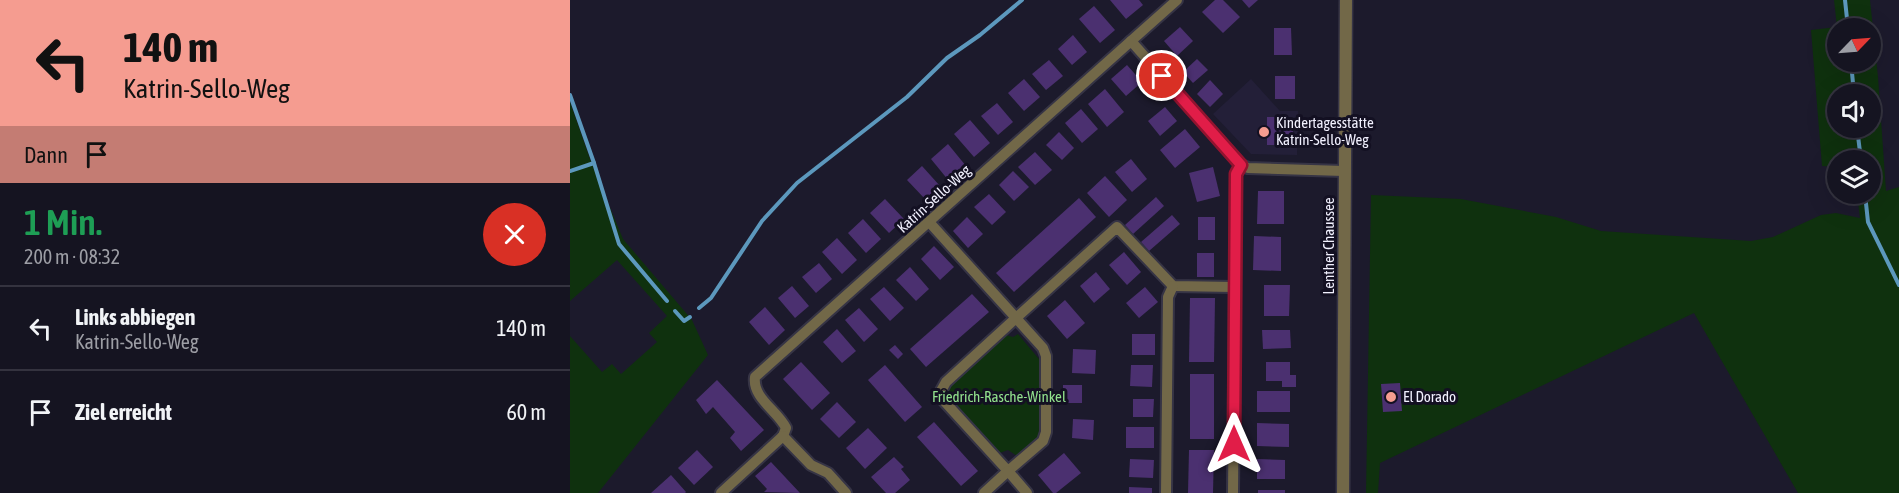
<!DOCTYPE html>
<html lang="de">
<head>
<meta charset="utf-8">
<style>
  :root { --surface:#151421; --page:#22212e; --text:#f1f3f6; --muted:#9d9ea5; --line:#34333f }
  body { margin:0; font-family:"Asap Condensed",sans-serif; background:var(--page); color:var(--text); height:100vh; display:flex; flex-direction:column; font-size:22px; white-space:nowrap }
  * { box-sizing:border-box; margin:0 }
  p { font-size:20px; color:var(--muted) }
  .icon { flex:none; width:33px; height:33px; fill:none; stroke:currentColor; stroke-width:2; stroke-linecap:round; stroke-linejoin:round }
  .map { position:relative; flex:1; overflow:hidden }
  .sheet { display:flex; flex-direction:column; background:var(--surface); width:570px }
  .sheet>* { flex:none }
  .guide { background:#f59c90; color:#111; overflow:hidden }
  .needle { width:39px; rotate:65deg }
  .controls { position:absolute; left:1257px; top:18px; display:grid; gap:12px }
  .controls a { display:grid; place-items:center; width:54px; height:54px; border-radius:50%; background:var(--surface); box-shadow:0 6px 24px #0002,0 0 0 2px var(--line); font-size:30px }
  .pin { position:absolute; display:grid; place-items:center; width:51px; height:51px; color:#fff; margin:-26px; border:3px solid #fff; border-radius:50%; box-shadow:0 2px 6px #0007 }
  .me { position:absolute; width:66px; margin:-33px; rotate:0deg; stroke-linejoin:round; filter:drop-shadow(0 0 4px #0008) }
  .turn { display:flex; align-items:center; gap:21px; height:126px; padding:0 24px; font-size:27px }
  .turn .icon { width:78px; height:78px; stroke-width:2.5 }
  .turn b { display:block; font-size:42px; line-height:51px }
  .then { display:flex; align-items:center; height:57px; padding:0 24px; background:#0003; gap:12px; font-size:22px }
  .round { display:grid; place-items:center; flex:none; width:63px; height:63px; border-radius:32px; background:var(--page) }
  .head { display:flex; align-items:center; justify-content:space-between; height:102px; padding:0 24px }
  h1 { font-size:36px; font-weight:600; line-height:45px; color:#1e9e55 }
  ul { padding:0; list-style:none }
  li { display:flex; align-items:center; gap:18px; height:84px; padding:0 24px; border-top:2px solid var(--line) }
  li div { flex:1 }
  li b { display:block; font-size:22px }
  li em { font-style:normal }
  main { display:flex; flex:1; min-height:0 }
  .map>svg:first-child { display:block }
</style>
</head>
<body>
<main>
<section class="sheet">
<div class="guide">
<div class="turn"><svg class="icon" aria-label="left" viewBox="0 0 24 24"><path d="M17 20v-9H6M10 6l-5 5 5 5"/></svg><div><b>140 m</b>Katrin-Sello-Weg</div></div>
<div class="then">Dann<svg class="icon" aria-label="arrive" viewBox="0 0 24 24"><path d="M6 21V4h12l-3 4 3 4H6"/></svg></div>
</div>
<div class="head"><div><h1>1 Min.</h1><p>200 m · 08:32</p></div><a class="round" style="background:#d93025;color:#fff"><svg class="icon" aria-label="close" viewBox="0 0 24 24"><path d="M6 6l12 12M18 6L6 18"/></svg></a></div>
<ul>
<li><svg class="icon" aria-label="left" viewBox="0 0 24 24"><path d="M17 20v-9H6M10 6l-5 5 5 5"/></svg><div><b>Links abbiegen</b><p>Katrin-Sello-Weg</p></div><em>140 m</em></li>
<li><svg class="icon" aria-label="arrive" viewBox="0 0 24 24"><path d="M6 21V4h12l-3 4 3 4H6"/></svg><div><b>Ziel erreicht</b></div><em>60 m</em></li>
</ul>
</section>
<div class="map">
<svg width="1329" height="493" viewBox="0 0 1329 493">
  <rect width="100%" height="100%" fill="#1c1a2c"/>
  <polygon fill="#231f38" points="681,79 710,111 728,111 727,155 681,154 643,114"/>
  <g fill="#0f310e" fill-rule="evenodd">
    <path d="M1264,0H1300L1308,77L1316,191L1329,187V493H1228L1124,313L810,463L808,493H796L801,195L891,199L986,217L1031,231L1181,241L1203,237L1251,215L1266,213L1290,218L1287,194H1300V160H1268L1267,167L1252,166L1241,30L1267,27ZM1268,28H1300V62H1268ZM1268,94H1300V128H1268Z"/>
    <polygon points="0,102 20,159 53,239 122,320 138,355 28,493 0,493 0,336 32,372 42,364 51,374 87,342 79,333 97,316 47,260 0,301"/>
    <polygon points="448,334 469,359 469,437 447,456 438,450 427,454 379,401 377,390 436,335 443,337"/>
  </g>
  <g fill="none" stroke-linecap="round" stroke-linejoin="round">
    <g stroke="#5c98bd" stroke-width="4">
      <polyline points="1275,0 1278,28"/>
      <polyline points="1281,62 1284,94"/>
      <polyline points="0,95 24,163"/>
      <polyline points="1287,128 1291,160"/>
      <polyline points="0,171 24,163 49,244 97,301"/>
      <polyline points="1295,194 1298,222 1329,285"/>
      <polyline points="129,308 141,298 192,221 227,183 337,97 377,58 410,35 452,0"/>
      <polyline points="105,311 114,321 120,317"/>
    </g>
  </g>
  <g fill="#4b3070">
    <polygon points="540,0 569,0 573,5 556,19"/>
    <polygon points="645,0 653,0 670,17 653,33 632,12"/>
    <polygon points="672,0 688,0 679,8"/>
    <polygon points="524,6 545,30 530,43 509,19"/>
    <polygon points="610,27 623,41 607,56 594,41"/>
    <polygon points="704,28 721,28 722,55 704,55"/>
    <polygon points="503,35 517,52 502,65 488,49"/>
    <polygon points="627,59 638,70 623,83 613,72"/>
    <polygon points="479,60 493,76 476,90 462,74"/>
    <polygon points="557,65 572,82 556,96 541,79"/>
    <rect x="705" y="76" width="20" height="23"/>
    <polygon points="454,79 470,97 454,111 438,93"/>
    <polygon points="640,80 653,94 640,107 627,94"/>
    <polygon points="535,89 554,112 537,127 518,104"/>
    <polygon points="427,103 443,122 428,135 411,116"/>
    <polygon points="595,107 607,121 590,136 578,121"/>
    <polygon points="511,109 528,129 512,143 495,123"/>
    <polygon points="697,117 715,117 715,125 723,125 723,137 715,137 715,145 697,145"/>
    <polygon points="400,120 420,143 404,157 384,134"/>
    <polygon points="615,129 630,147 605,168 590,150"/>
    <polygon points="489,132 504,148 492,160 476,145"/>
    <polygon points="378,144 396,166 379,181 361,159"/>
    <polygon points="465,152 482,170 465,185 448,167"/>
    <polygon points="561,159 577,179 562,192 545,172"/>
    <polygon points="352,166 370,186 355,199 337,180"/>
    <polygon points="643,167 650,196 627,202 619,173"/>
    <polygon points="443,171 459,187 444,201 429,185"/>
    <polygon points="535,176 557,200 539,217 517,193"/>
    <polygon points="688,191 714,191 714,224 687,224"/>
    <polygon points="419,194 436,212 422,225 404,207"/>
    <polygon points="586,197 594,206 563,234 555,225"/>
    <polygon points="509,198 526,217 444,292 426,273"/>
    <polygon points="315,199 334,219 319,233 300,213"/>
    <polygon points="602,215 610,224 579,251 571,242"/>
    <polygon points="397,217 413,234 398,248 383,231"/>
    <rect x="628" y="217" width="17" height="23"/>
    <polygon points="293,219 311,239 296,253 278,233"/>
    <polygon points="684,236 711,237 711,271 683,270"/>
    <polygon points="267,238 287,260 272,274 252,252"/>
    <polygon points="364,246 384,267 370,280 351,259"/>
    <polygon points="554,252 571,272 557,285 539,265"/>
    <rect x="627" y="253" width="17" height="24"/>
    <polygon points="249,263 262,279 246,293 232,277"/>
    <polygon points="340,267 359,289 346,301 326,280"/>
    <polygon points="526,272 540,289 524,303 510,286"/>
    <polygon points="694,285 720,285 719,316 694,316"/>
    <polygon points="222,286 239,306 225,318 208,298"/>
    <polygon points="314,287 334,308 320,321 300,299"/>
    <polygon points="575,287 588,302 569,318 556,303"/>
    <polygon points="402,294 419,312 356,367 340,349"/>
    <polygon points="620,298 645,298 644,362 619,362"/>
    <polygon points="495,300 515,323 497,339 477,316"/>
    <polygon points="195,307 215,330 199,345 179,322"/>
    <polygon points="289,308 308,329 294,342 275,320"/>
    <polygon points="267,329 286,351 272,363 253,342"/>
    <polygon points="692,330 720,330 721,348 693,349"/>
    <rect x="562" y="334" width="23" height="21"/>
    <polygon points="325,345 333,354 328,359 319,350"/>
    <polygon points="503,349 526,350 525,374 502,373"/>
    <polygon points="231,362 260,393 242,410 213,379"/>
    <polygon points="696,362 720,362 720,375 726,375 726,387 712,387 712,381 696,381"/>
    <polygon points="315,365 352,407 335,422 298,380"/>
    <polygon points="561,365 583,365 582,387 560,386"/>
    <rect x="620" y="374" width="24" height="65"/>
    <polygon points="147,380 194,430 171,451 160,438 165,432 143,407 136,414 126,400"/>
    <polygon points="830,383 832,411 813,412 811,384"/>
    <rect x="493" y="385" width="19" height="18"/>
    <rect x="687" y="391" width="33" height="21"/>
    <polygon points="563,399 584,399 583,417 563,417"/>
    <polygon points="267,402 286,422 269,438 250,419"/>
    <polygon points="503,419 524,420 523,440 502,438"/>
    <polygon points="364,422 408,471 391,486 347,437"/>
    <polygon points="687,423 719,424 719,447 687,446"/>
    <rect x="556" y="427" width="28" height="21"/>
    <polygon points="298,428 317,448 295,469 276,448"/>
    <polygon points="127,450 143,467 124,485 108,468"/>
    <polygon points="619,450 644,450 643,493 618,493"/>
    <polygon points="494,453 511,473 486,493 483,493 468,475"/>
    <polygon points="324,457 334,467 331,469 340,480 325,493 316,493 301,477"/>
    <polygon points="560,459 584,460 583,478 559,477"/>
    <polygon points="687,459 715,460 715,479 687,479"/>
    <polygon points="201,462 230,493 194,492 197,489 185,476"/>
    <polygon points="101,475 116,492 115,493 81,493"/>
    <polygon points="559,487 582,488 582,493 559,493"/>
    <rect x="688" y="490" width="27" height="3"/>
  </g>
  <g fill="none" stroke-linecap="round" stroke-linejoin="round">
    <g stroke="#363445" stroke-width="14">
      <g id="minor">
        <polyline points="561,41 607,0"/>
        <polyline points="360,223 446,318 376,382 371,391 374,401 438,471 473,441 476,432 476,356 473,348 446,318 547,227 603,286 664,287"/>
        <path d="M213,436L216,428C208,411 182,398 185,377L561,41L671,165L678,168L774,171"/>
        <polyline points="213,436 241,465 258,473 276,493"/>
        <polyline points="151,493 213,436"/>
        <polyline points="414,493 438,471 457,493"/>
        <polyline points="596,493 598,297 603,286"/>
        <polyline points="663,493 666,174 671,165"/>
      </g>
    </g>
    <g stroke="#363445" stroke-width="15">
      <polyline id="tertiary" points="773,493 776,0"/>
    </g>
    <use href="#minor" stroke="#726848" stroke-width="10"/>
    <use href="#tertiary" stroke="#726848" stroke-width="12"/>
  </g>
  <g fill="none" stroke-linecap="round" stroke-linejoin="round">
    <g stroke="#92132f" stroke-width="15">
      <polyline id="route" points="592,76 671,165 666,174 664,444"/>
    </g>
    <use href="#route" stroke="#e11d48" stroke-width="10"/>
  </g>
  <g fill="#f59c90" stroke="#131022" stroke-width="2">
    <circle cx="694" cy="132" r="6"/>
    <circle cx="821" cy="397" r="6"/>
  </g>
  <g text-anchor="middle" stroke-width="6" stroke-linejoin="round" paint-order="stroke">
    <g font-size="15" fill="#f2f1ff" stroke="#131022" text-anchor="start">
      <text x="706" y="128">Kindertagesstätte<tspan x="706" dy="17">Katrin-Sello-Weg</tspan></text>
      <text x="833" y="402">El Dorado</text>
    </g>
    <g font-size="15" fill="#f2f1ff" stroke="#131022">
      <text transform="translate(364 199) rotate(-42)" y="5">Katrin-Sello-Weg</text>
      <text transform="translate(759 246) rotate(-90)" y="5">Lenther Chaussee</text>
    </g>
    <g font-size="15" fill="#92e18d" stroke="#131022">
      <text x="429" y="402">Friedrich-Rasche-Winkel</text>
    </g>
  </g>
</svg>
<div class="controls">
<a><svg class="needle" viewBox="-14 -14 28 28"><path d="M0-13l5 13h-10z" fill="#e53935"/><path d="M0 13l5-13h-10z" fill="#9d9ea5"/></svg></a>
<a><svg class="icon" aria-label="sound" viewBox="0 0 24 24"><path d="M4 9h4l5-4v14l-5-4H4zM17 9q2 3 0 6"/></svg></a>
<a><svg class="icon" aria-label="layers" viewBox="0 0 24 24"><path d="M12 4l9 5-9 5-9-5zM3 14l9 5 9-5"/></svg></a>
</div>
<div class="pin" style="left:592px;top:76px;background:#d93025"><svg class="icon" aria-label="arrive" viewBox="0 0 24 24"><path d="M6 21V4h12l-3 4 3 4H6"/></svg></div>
<svg class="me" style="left:664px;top:444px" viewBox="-20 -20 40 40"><path d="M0-17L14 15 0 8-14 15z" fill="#e11d48" stroke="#fff" stroke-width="4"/></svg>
</div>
</main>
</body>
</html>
